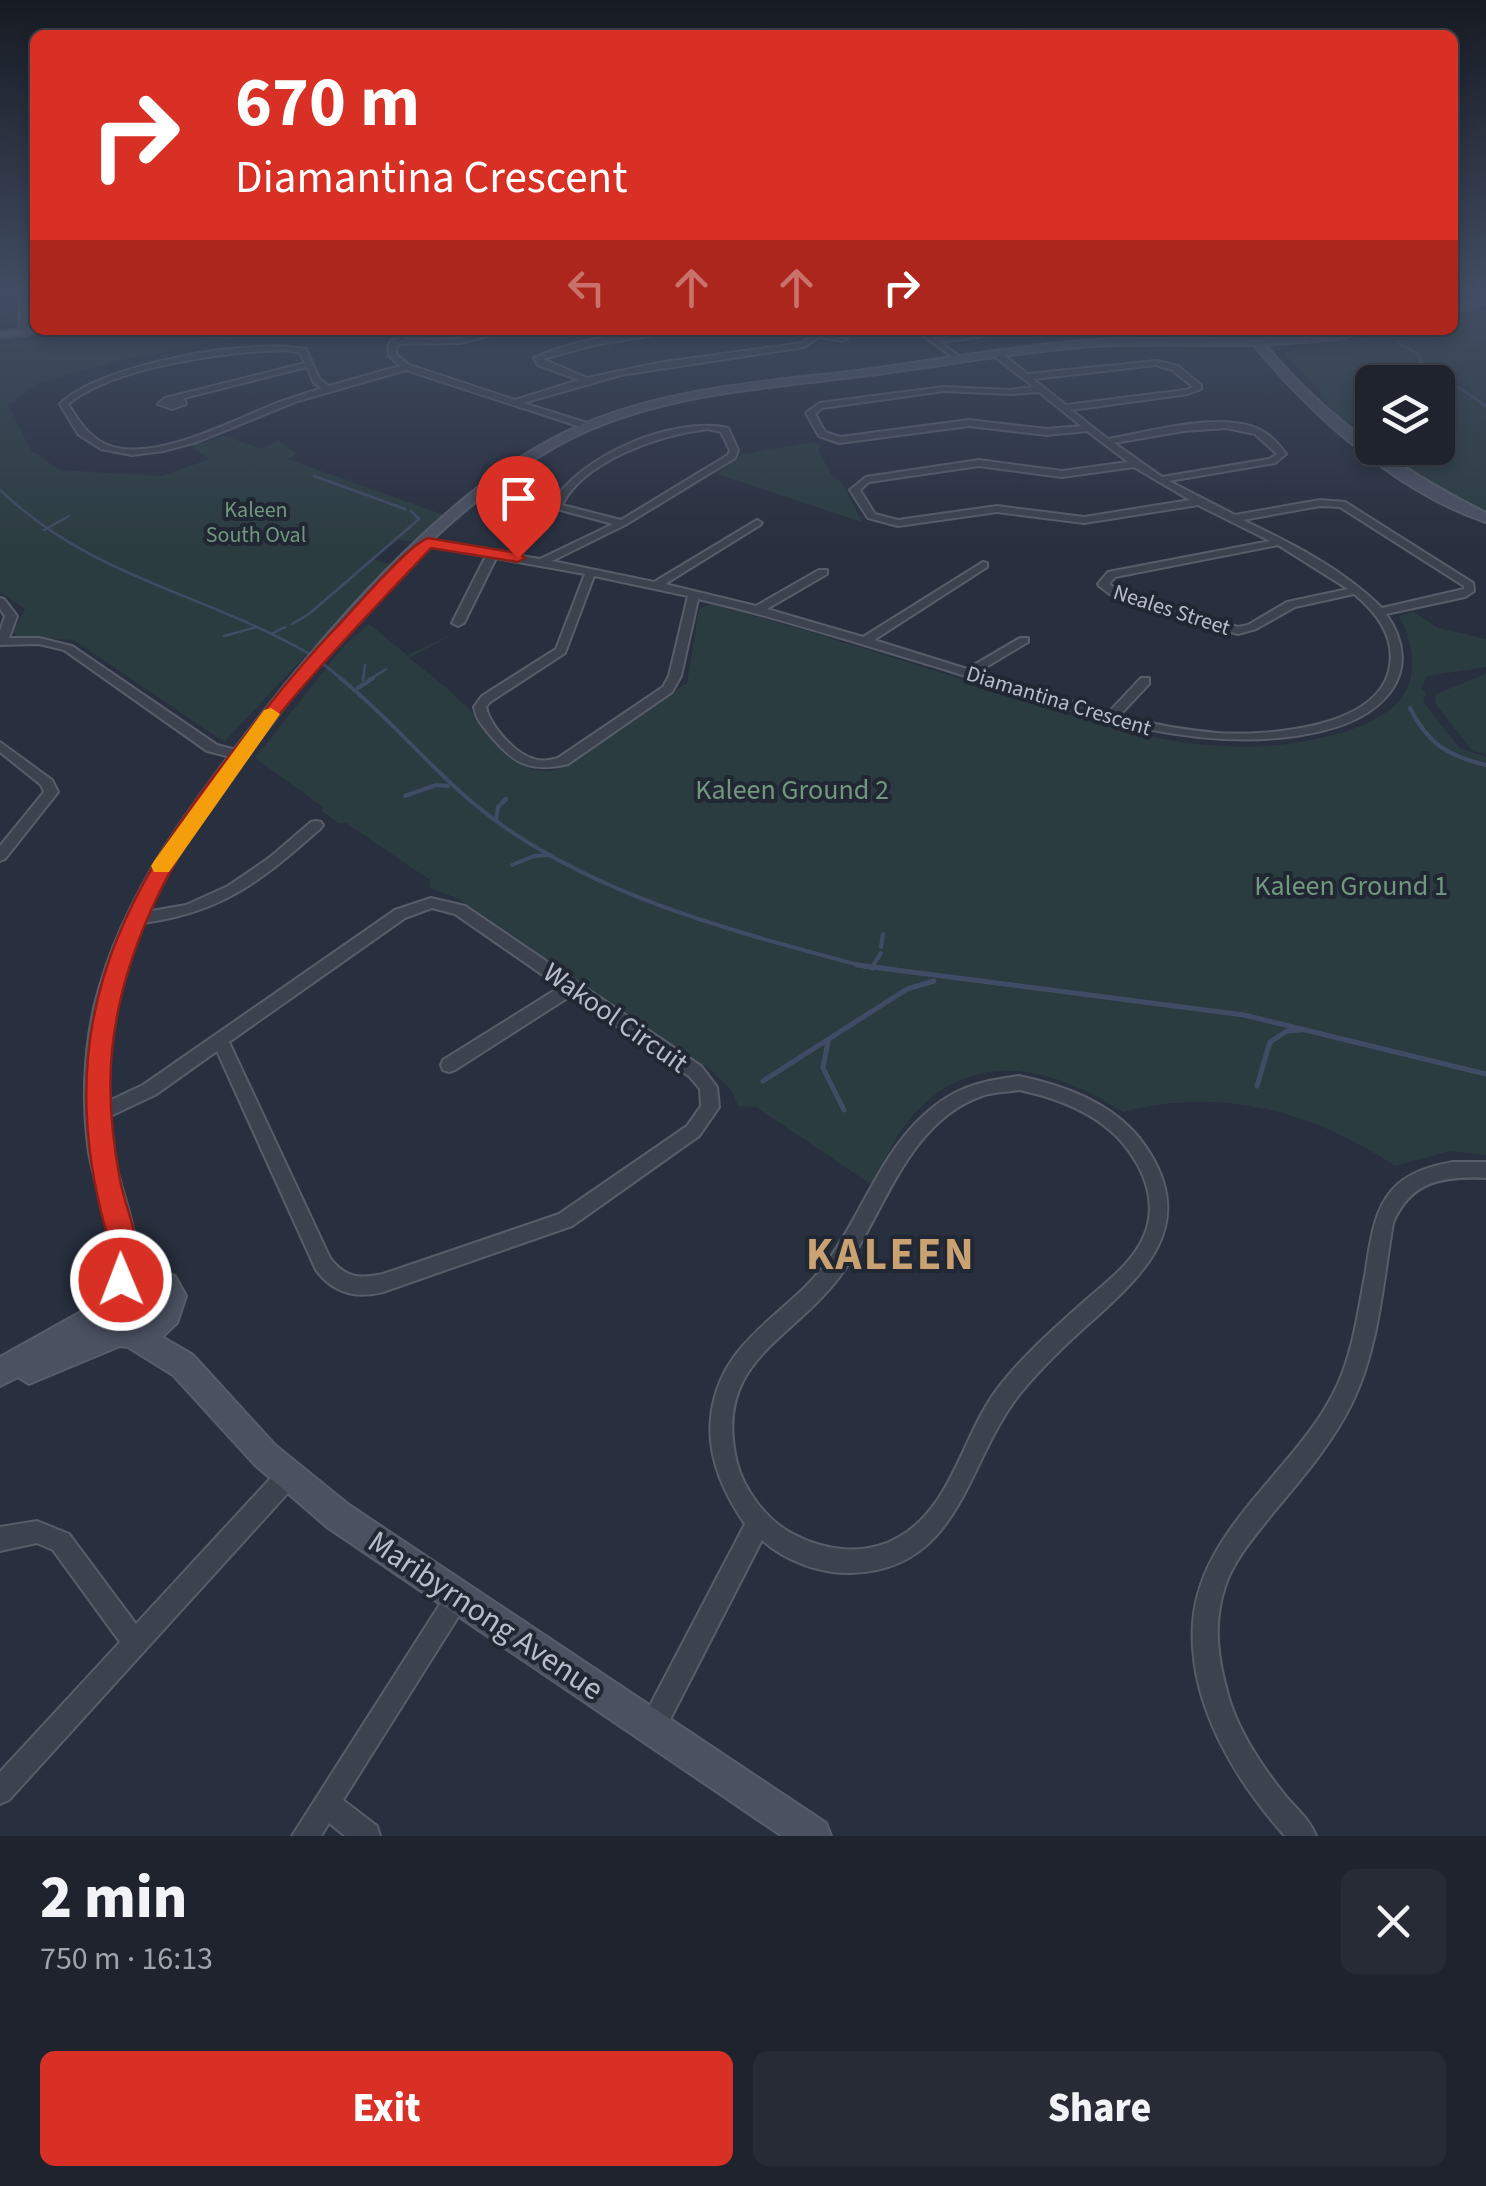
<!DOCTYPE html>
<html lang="en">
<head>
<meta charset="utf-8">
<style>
  :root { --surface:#1e232e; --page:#262b36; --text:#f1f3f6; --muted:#a1a4aa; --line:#3c404a; --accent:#d93025 }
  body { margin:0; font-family:"Source Sans 3",sans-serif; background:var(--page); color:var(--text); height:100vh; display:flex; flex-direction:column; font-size:38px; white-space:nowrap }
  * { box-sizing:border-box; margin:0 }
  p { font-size:32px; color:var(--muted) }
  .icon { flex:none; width:55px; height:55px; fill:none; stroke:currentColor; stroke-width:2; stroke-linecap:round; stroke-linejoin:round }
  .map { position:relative; height:1836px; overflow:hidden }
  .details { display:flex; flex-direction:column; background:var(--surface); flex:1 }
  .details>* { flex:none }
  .banner { position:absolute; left:30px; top:30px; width:1428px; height:305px; border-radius:15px; box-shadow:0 5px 15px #0003,0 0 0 2px var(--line); background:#d93025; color:#fff; overflow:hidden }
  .buttons { position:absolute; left:1355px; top:365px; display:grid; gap:20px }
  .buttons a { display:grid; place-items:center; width:100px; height:100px; border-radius:15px; background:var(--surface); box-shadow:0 5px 15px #0003,0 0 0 2px var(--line); font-size:50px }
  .pin { position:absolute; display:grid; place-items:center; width:85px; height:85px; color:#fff; margin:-102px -42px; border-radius:50% 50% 50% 0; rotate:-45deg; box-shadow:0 0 10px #0007 }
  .pin .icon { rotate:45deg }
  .me { position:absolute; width:110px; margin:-55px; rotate:359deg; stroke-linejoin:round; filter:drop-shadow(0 0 8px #0008) }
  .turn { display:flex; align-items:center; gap:35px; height:210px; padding:0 40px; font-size:45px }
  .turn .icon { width:130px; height:130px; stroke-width:2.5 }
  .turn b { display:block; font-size:70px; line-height:85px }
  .lanes { display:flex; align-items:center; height:95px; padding:0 40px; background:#0003; justify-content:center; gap:50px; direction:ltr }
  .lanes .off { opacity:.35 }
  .round { display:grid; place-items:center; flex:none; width:105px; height:105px; border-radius:15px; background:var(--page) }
  .head { display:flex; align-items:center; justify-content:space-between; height:170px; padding:0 40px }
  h1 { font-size:60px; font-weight:800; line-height:75px }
  .button { display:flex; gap:20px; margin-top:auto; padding:20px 40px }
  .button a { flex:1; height:115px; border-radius:15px; background:var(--accent); color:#fff; font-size:40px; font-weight:800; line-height:115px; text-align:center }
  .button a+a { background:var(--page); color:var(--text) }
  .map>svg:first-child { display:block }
</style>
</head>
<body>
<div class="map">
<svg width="1486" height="1836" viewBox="0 0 1486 1836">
  <rect width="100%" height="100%" fill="#282f3e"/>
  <g fill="#2b3c40">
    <polygon points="1486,309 1486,512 1421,478 1375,448 1438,448 1438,382 1372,382 1372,446 1337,419 1316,386 1283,353 1397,330 1452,330 1453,317"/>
    <polygon points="119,330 273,330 122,360 38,383 8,405 31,450 59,470 162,476 209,459 192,446 224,436 262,449 278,440 297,454 288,459 444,515 415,542 395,539 373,560 392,564 224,742 74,640 18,637 13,632 25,609 0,592 0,343"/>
    <polygon points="813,442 821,446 818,450 834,479 841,481 862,522 717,474 742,454"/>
    <path d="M711,604C794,626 876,652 958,678C1073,715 1188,765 1311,740C1339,734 1364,728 1388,711C1421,686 1416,649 1399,616L1414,612L1438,628L1486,639V667L1427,676L1421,688L1426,693L1423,702L1460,748L1486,757V1155L1450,1151L1395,1166C1311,1111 1222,1086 1123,1112C1052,1067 972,1045 910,1119C894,1138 883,1163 872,1185L756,1107L738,1106L731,1090L708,1068L459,899L430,888V880L346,823H338L322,811L323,807L255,758L342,648L369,624L407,655L455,633L409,658C428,673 448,688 465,705C493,733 510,778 557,770L687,683L699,609Z"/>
    <polygon points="1486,674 1486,754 1472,751 1435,703 1436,694"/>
  </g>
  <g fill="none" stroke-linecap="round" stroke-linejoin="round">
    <g stroke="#404c65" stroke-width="2.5">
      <polyline points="1398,343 1419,354 1421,362 1486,406"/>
      <polyline points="314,476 405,509"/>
      <path d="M0,490C93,579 203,592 311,655"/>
      <polyline points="44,530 69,516"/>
      <polyline points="292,624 309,614 419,519 411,511"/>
      <polyline points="273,633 285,627"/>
      <polyline points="224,636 257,627"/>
      <polyline points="318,660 343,680"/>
      <polyline points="363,680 365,665"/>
      <polyline points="369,680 386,669"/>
    </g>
    <g stroke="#404c65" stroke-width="4">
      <path d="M340,678C394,721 436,776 492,818C601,899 737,932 866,967"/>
      <polyline points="358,688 373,678"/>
      <path d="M1410,708C1428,744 1448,756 1486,765"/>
      <polyline points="405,796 436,785 448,786"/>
      <polyline points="496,820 498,807 506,799"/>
      <polyline points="512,865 534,856 550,855"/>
      <polyline points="881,947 883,934"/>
      <polyline points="872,967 881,953"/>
    </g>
    <g stroke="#404c65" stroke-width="5">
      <polyline points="857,965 1244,1015 1486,1074"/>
      <polyline points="872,968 874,965"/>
      <polyline points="828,1041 823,1068 844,1110"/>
      <polyline points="763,1081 907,989 934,981"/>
      <polyline points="1257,1086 1270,1042 1287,1031 1301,1030"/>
    </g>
    <g stroke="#575d69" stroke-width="4">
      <g id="street">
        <path d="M404,330H412L404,340L459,339L499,330H513L459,343L399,344L396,348L397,355L409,365L515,400L579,380L538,365L534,358C574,339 639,330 684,330L594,345L543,359L587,378L658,363L802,343L819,330H828L824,334L847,339L843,341L819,337L804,347L621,375L523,403L590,424L591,426L587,429L406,370L298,401L197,442L163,451L132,455L101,449L78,434L60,404C101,364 249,338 306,349L320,380L329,386L400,366L389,356L388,348L391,340H395ZM284,350L300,353L305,363L165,398L158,404L172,409L186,404L184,398L307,367L314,383L322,388C307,393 292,398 277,403C233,420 151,465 105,444C87,435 79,421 68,404C115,366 224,352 284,350Z"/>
        <polygon points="915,330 924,330 935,339 1004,330 1026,330 940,342 962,358 959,362"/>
        <path d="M995,353H1001L1028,374L1156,361L1178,366L1201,385V389L1188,394L1071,410L1108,439C1150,432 1226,409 1264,432C1273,437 1280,446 1286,454L1275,463L1169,481L1235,515L1320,500L1345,502L1473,583L1474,591L1465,597L1386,614C1405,641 1409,671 1386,697C1364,722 1328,731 1296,736C1172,753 1057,704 940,668C860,644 780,618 698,599L681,676L672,692L568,764C530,773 514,764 490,735C482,725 476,719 474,707L482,696L556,649L585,574L496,558L464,623L458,626L452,623L486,556L428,546L424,545V541L540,559L613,524L553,508L551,506C578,456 673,416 728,428L738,450L735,458L625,525L552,561L654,582L757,520L762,523L760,525L665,584L756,606L819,570H827V574L767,609L863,637L983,562L987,563V567L874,640L967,669L1020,638H1028V642L978,672L1108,713L1141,678H1149V684L1119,716C1151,724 1184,730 1217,733C1266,736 1380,729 1390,666C1395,636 1376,612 1354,594L1295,607L1256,629L1238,634L1115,598L1099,586L1098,584L1108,572L1270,541L1198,505L1084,523L997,512L898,526L868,518L850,490L866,477L979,460L1062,471L1128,462L1087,431L1047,435L969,426L839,443L819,436L806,413L820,403L944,387L1011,390L1034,387L995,357ZM1156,365L1172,370L1193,387L1186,390L1066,405L1033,379ZM944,391L1011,394L1039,392L1081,426L1047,429L969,420L840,437L825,432L815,414L822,408ZM1226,428L1255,434L1277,454L1269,459L1162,477L1114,443L1184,431ZM708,429L721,432L730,450L728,455L621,520L562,505C584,460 662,434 708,429ZM979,466L1062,477L1134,467L1190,500L1084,517L997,506L898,520L875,514L860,490L869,482ZM1320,506L1340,507L1464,586V589L1382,608C1343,569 1293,544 1243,520ZM1278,545L1348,589L1287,602L1248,625L1238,627L1123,594L1109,584L1115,577ZM594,576L688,596L669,676L663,687L558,758C550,760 542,762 534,759C515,754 490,726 486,707L490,702L565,653Z"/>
        <polygon points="0,598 4,599 17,616 9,638 39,638 72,646 217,745 244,752 245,755 239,759 207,751 64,650 39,644 0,645 0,631 5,616 0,609"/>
        <polygon points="0,742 52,780 58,792 5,859 0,861 0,846 44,792 41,785 0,752"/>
        <path d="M316,821L321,822L323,825L321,828C259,883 219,915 134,924L126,919L134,914L186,905L228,886L269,858L311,822Z"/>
        <path d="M431,898L465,906L701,1066L717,1087L719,1107L699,1136L572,1226L383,1292C356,1299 333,1293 316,1270L217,1051L155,1095L104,1119L98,1121L92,1119L89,1114L92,1109L143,1085L395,910ZM432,908L455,914L560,987L443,1060L441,1065L443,1070L449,1072L455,1070L572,995L689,1076L700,1089L701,1106L687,1126L559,1214L383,1274C360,1279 345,1278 330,1258L229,1042L405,918Z"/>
        <path d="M1019,1076C1071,1087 1123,1107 1151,1155C1194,1227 1145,1273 1093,1320C1068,1342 1044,1365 1023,1390C966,1457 964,1569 852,1573C821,1574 785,1561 762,1540L662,1735L653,1739L644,1735L640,1726L644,1717L745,1524C722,1491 705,1451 712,1410C724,1337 788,1315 827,1262C861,1216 880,1155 923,1116C952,1088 980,1081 1019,1076ZM1019,1090C1062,1099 1108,1117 1133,1157C1148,1180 1156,1209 1144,1236C1132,1265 1101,1286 1078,1307C1050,1332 1021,1358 998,1388C962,1435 953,1506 899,1537C865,1557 824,1551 791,1533C766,1519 744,1490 737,1463C712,1361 791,1342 840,1276C883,1218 906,1122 982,1096C993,1092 1007,1092 1019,1090Z"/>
        <path d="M1453,1162H1486V1178C1445,1176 1411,1180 1393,1223C1383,1282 1379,1346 1353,1401C1333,1443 1302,1478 1273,1513C1255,1536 1232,1561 1224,1590C1213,1625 1218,1660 1228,1695C1238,1731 1261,1765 1284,1794C1295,1808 1310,1819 1316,1836H1285C1235,1780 1188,1703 1193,1624C1199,1527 1299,1469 1337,1386C1353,1352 1358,1312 1365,1276C1370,1247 1372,1213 1392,1190C1408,1172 1431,1166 1453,1162Z"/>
        <polygon points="288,1465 296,1468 299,1476 296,1484 9,1800 0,1804 0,1772 120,1642 53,1550 37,1543 0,1551 0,1527 37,1521 69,1534 136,1624 280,1468"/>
        <polygon points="457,1586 465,1590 469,1598 465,1606 343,1800 377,1826 380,1836 345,1836 329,1823 321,1836 292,1836 449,1590"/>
      </g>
    </g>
    <g stroke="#575d69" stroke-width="4">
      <g id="secondary">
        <polygon points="20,294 30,294 29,333 24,336 19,333"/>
        <polygon points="1486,298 1486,304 1452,313 1452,307"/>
        <path d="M1356,330H1376L1339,339L1265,345C1327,419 1400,470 1486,513V522C1397,492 1313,417 1254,345C1197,346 1140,342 1083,347C1006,353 930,368 853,377C756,389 651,395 562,443C449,505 357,613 279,714C211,802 142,892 117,1003C105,1055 104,1113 116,1165C124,1202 141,1235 136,1274L153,1269L175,1276L186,1296L177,1323L162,1337L193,1355L275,1445L349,1505L826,1823L831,1836H782L327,1527L255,1465L173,1375L128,1347L120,1346L29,1384L18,1377L0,1386V1357L106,1298C108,1281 113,1263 111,1246C108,1214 94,1184 89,1152C82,1104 84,1051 95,1004C123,891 195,799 265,710C341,614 448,492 558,436C650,389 756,383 857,371C932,361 1007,347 1083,341C1138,336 1194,340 1249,339L1247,336L1252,333C1272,347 1330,335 1356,330ZM153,1293L159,1298C156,1314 144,1321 128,1321L126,1315L136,1300Z"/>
      </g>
    </g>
    <g stroke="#464b57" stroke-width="4">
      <polygon id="primary" points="35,328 60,330 0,338 0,332"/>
    </g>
    <use href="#street" fill="#3c424e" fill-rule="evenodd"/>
    <use href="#secondary" fill="#4b5161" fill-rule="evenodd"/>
    <use href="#primary" fill="#5a616e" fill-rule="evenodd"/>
  </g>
  <linearGradient id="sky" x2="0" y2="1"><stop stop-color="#161a22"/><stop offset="0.53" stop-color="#424d63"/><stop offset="1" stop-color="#424d63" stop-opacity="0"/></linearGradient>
  <rect width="1486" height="551" fill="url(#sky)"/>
  <path fill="#d93025" stroke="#8d1f18" stroke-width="2.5" d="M428,538L518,553L525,558L518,562L431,548C302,685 131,854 112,1051C108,1093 112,1138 120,1180C127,1217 149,1251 132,1290L121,1294L110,1290C102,1271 111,1251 106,1231C53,1038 111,907 230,755C262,713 294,672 331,633C352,612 405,547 428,538Z"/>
  <polygon fill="#f59e0b" points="271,708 280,714 169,872 154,872 151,866 154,861 264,710"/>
  <g text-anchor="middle" stroke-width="8" stroke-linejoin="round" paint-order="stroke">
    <g font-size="22" fill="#72977f" stroke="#212733">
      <text x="256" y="517">Kaleen<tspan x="256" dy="25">South Oval</tspan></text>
    </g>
    <g font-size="22" fill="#b9bdc9" stroke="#212733">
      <text transform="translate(1172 609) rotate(18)" y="8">Neales Street</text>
      <text transform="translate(1059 700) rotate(17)" y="8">Diamantina Crescent</text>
    </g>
    <g font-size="28" fill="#72977f" stroke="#212733">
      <text x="792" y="799">Kaleen Ground 2</text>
      <text x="1351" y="895">Kaleen Ground 1</text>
    </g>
    <g font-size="28" fill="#b9bdc9" stroke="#212733">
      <text transform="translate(616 1017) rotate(35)" y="10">Wakool Circuit</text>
    </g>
    <g font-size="32" fill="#b9bdc9" stroke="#212733">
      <text transform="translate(486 1615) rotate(34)" y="11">Maribyrnong Avenue</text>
    </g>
    <g font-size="45" font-weight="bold" letter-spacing="2.5" fill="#caa272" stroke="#212733">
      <text x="891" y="1269">KALEEN</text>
    </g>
  </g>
</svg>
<div class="buttons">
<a><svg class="icon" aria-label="layers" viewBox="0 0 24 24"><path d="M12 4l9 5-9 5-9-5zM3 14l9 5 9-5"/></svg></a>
</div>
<div class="pin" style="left:518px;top:558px;background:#d93025"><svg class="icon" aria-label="arrive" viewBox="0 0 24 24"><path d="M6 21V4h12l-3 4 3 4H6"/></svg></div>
<svg class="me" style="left:121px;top:1280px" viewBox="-20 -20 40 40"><circle r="17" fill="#d93025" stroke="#fff" stroke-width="3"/><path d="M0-11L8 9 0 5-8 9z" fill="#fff"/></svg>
<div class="banner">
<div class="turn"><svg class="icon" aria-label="right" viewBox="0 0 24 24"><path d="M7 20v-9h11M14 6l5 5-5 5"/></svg><div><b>670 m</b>Diamantina Crescent</div></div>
<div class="lanes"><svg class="icon off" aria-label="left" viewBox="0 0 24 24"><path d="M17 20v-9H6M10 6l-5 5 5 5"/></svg><svg class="icon off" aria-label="ahead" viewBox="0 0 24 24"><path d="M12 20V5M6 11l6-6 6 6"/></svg><svg class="icon off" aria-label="ahead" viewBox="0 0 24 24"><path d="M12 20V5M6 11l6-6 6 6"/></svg><svg class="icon" aria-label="right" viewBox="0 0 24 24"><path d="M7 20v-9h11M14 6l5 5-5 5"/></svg></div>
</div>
</div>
<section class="details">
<div class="head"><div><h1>2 min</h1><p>750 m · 16:13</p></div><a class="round"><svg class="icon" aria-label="close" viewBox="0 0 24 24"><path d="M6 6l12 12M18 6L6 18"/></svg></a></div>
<div class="button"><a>Exit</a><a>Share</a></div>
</section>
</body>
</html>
